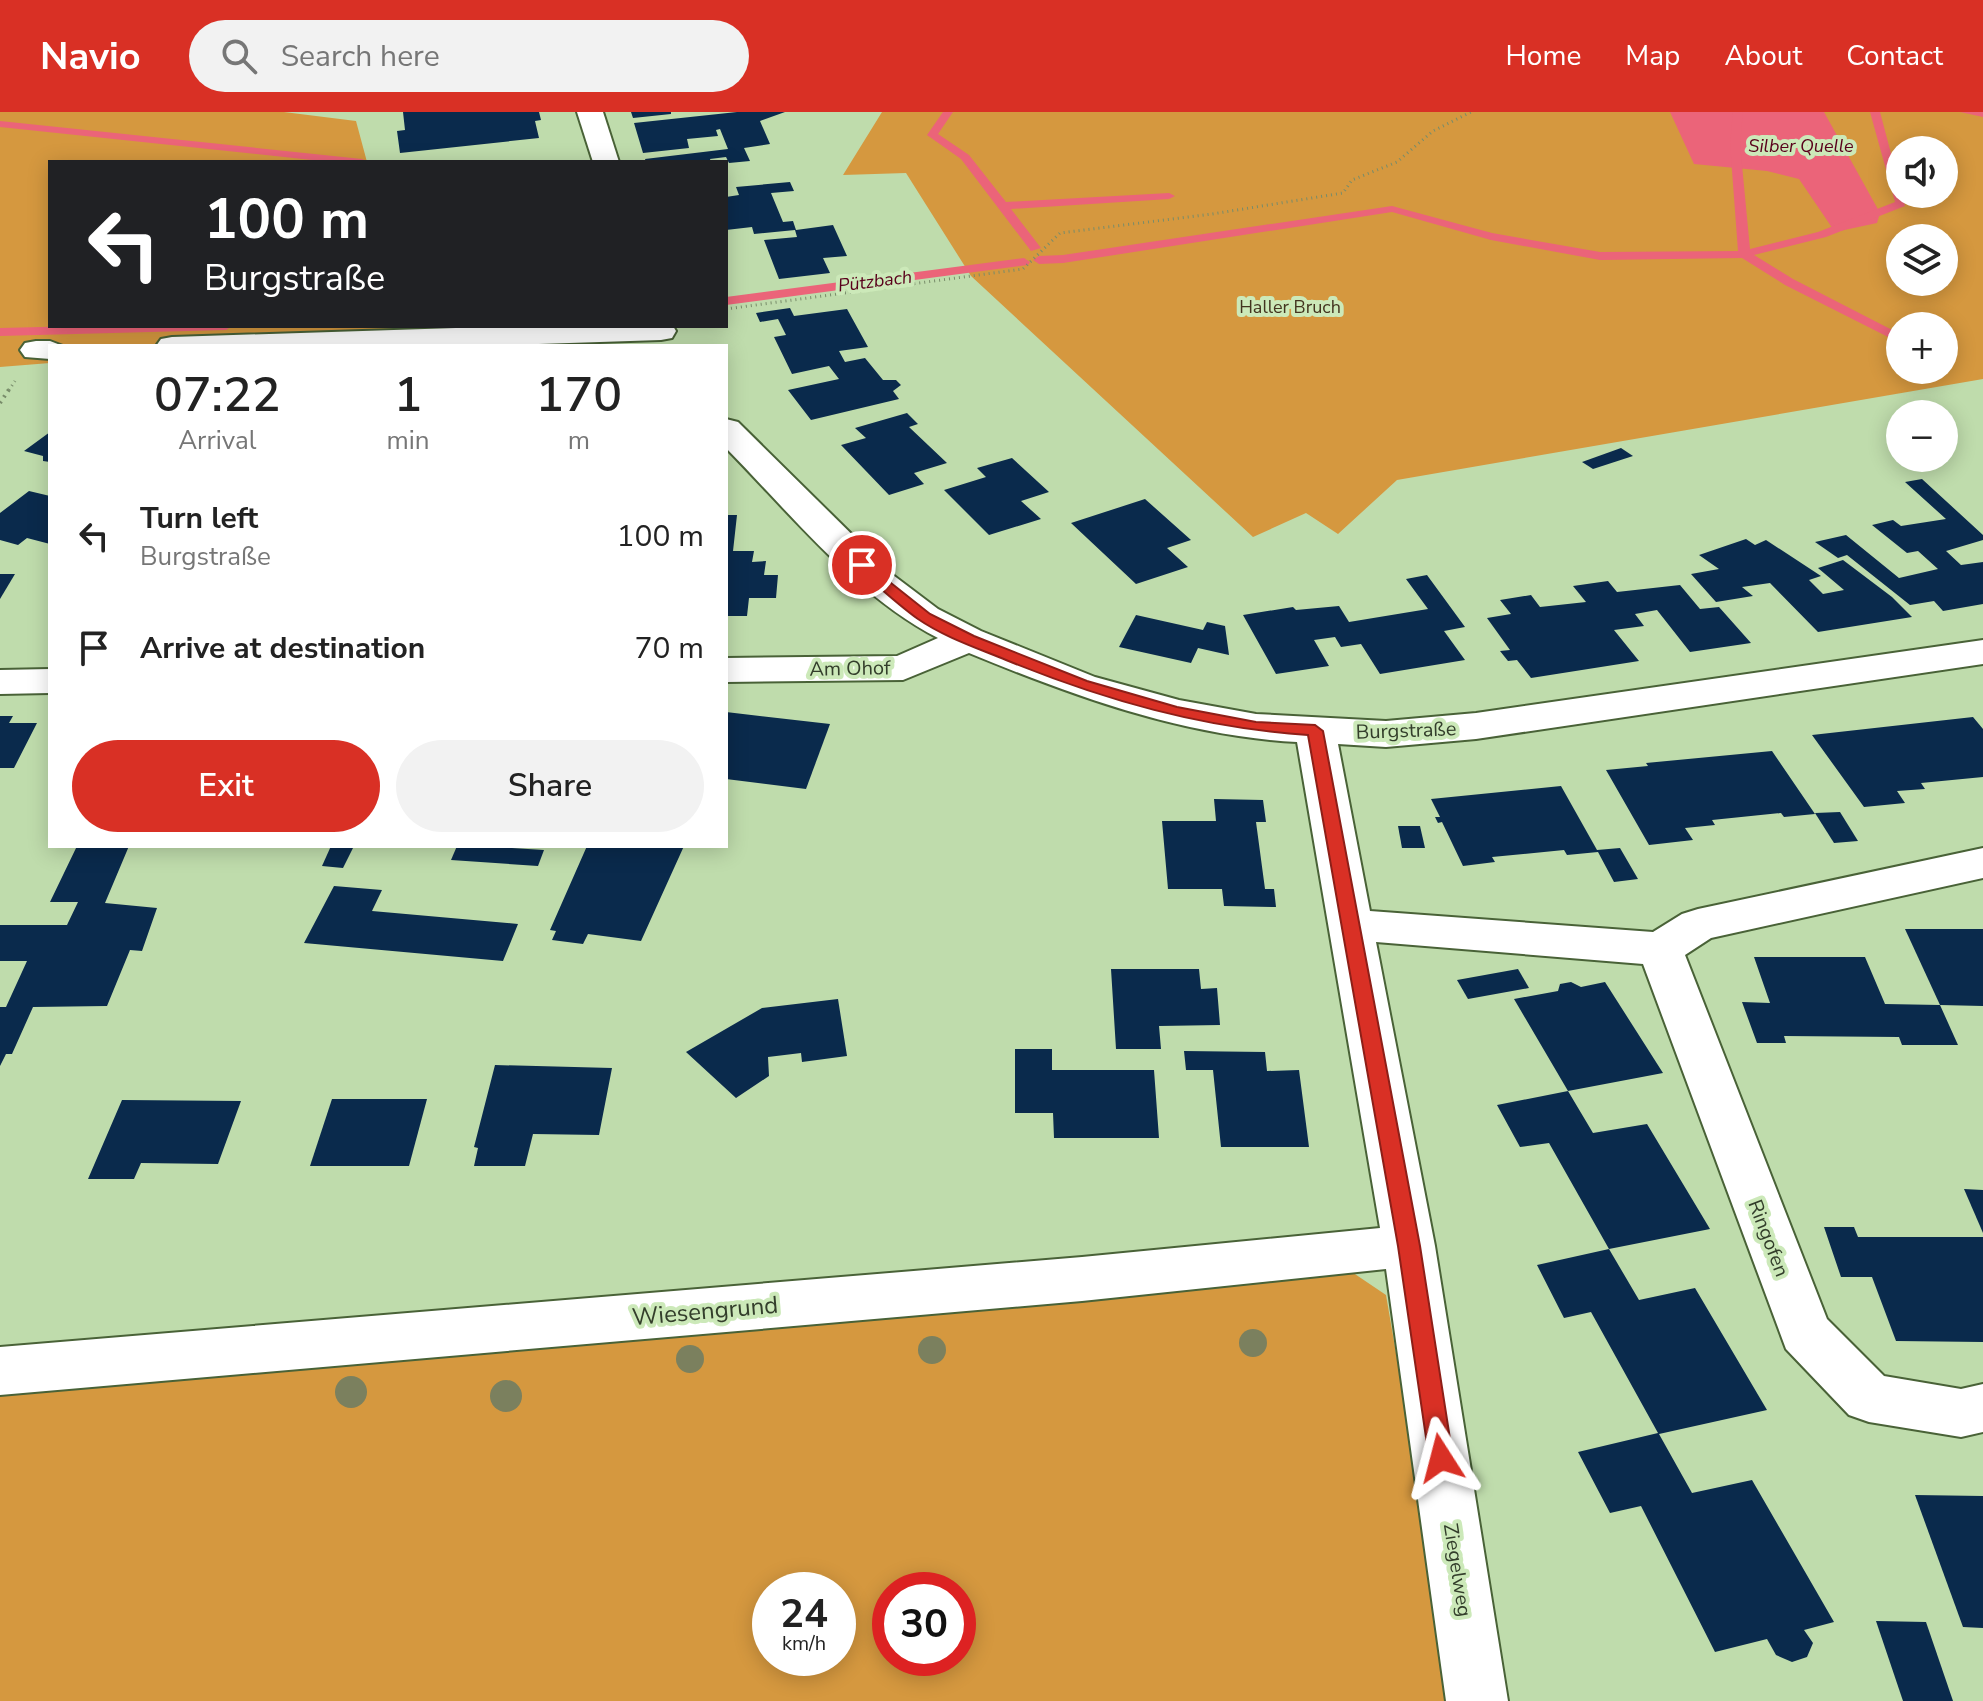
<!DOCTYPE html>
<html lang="en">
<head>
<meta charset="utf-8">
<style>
  :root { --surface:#fff; --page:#f2f2f2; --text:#222; --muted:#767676; --accent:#d93025 }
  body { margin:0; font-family:"Nunito Sans",sans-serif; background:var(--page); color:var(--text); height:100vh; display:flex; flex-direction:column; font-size:30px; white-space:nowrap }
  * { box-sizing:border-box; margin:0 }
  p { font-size:26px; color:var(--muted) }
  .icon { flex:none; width:44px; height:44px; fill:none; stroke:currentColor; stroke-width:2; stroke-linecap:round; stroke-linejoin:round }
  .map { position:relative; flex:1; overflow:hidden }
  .sheet { position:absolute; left:48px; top:232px; width:680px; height:504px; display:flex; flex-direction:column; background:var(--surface); border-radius:0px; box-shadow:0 4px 20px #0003 }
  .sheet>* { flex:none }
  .banner { position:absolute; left:48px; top:48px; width:680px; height:168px; border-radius:0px; box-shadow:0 4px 20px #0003; background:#202124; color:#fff; overflow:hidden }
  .fabs { position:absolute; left:1886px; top:24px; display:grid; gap:16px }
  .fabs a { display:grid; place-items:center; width:72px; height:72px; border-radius:50%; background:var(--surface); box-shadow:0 4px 20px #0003; font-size:40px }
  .speed { position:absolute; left:752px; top:1460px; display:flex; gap:16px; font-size:40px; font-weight:700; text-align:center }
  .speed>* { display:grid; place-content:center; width:104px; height:104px; border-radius:50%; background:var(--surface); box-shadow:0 4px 20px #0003; line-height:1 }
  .speed small { font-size:20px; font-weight:400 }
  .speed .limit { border:12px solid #d22; background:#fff; color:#111 }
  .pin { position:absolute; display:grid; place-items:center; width:68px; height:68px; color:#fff; margin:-34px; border:4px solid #fff; border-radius:50%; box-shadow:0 2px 8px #0007 }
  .me { position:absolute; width:88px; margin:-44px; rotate:351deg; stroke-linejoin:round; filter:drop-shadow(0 0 6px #0008) }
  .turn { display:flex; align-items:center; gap:28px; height:168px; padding:0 24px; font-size:36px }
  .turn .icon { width:104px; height:104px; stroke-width:2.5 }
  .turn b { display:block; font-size:56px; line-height:68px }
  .eta { display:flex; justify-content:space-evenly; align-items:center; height:136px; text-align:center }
  .eta b { font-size:48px; font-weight:600; line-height:56px }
  .button { display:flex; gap:16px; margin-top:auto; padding:16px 24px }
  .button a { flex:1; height:92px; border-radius:48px; background:var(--accent); color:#fff; font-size:32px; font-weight:600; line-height:92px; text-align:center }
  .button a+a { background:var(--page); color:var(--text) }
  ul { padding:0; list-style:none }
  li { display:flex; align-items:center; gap:24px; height:112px; padding:0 24px }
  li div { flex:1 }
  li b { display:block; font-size:30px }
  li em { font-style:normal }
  header { display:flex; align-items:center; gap:48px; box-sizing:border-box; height:112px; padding:0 40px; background:var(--accent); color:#fff }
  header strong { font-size:38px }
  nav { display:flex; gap:44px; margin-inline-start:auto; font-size:28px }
  .search { width:560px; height:72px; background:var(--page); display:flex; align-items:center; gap:20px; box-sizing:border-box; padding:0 28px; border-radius:44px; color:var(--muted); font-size:30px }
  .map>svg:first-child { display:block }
</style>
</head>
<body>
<header>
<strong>Navio</strong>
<div class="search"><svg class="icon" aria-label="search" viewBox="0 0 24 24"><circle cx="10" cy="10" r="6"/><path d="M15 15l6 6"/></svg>Search here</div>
<nav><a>Home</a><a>Map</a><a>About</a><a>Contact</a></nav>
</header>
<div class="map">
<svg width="1983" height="1589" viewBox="0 0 1983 1589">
  <rect width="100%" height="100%" fill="#bfdcac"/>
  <g fill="#d5983f" fill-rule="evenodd">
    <polygon points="0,0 284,0 356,9 367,50 50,50 50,214 427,214 430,220 260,234 50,234 50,251 0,255"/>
    <path d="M882,0H1983V267L1397,368L1338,422L1306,401L1253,425L971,164L906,61L843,63ZM1900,38H1944V82H1900ZM1900,126H1944V170H1900ZM1900,214H1944V258H1900Z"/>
    <path d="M1343,1154L1386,1183L1456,1589H0V1278ZM770,1478H838V1546H770ZM890,1478H958V1546H890Z"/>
  </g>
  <polygon fill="#eb6479" points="1670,0 1824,0 1880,101 1877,111 1835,120 1799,67 1767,59 1694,52"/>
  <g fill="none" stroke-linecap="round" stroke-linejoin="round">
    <g fill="#eb6479" fill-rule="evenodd">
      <polygon points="943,0 953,0 938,22 969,43 1006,90 1169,81 1175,84 1169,87 1011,97 1041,136 1031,139 961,47 927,23"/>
      <polygon points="1733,0 1743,0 1740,32 1750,137 1818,120 1895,90 1870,0 1880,0 1905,94 1826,125 1754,143 1793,167 1900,222 1900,231 1785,173 1742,146 1600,148 1491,128 1392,100 1063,151 1039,152 1033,148 1039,144 1063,143 1392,94 1492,121 1600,140 1738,139 1730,32"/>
      <polygon points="1960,0 1983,0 1983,5"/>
      <polygon points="0,9 362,47 368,50 331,50 0,15"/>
      <polygon points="1024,146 1030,150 1028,153 726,193 726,185"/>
      <polygon points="84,214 232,214 226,218 0,224 0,216"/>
    </g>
  </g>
  <g fill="#0a2a4c">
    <polygon points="403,0 539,0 541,8 535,9 539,26 400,41 397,19 405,18"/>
    <polygon points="631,0 671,0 671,2 633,6"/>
    <polygon points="737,0 785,0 760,9 770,32 744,36 750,49 729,51 726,45 710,47 711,50 646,50 645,47 728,37 720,17 716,18 718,24 687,27 689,36 643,41 634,11"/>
    <polygon points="790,70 794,79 771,81 783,110 793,109 796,118 833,113 847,144 823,146 830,161 779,167 764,128 797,125 795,118 754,122 752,115 726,118 726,85 739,83 736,75"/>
    <polygon points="790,196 794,204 847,197 868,235 839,239 845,250 865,246 883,268 896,268 901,273 893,279 899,287 811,308 788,278 839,267 829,254 792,262 774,225 786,223 778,207 760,210 756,201"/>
    <polygon points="907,301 918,312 909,315 947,351 914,361 924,372 889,383 841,333 866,326 855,316"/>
    <polygon points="50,320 50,350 43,349 43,344 24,339"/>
    <polygon points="1621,336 1633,344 1593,357 1582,350"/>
    <polygon points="1012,346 1049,380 1021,389 1041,407 989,423 944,378 986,365 977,356"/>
    <polygon points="1922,367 1983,423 1983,428 1946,439 1961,453 1983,450 1983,492 1943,499 1934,489 1910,493 1847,443 1838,446 1815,430 1846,423 1899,466 1938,457 1918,439 1907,441 1872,413 1893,408 1901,414 1946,407 1905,370"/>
    <polygon points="29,379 50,384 50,432 27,426 18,433 0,428 0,401"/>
    <polygon points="1145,387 1191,428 1167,436 1188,455 1136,472 1071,411"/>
    <polygon points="726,403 737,403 733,439 754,439 752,450 766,449 764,463 778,463 776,486 749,486 747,504 726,504"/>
    <polygon points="1746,427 1755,433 1766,428 1821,464 1809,468 1823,482 1844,478 1818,456 1843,448 1892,485 1912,505 1818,520 1770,471 1742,475 1753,484 1716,490 1691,462 1719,457 1699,443"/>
    <polygon points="0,462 15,462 0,487"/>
    <polygon points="1427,463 1465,515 1444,519 1465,548 1380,562 1361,532 1341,535 1335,525 1314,528 1329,554 1276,562 1243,503 1293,495 1296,498 1339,494 1349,510 1428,497 1406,467"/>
    <polygon points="1608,469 1617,480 1680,473 1700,497 1719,495 1751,531 1690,540 1657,498 1635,502 1644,514 1614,518 1639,549 1531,566 1517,548 1508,549 1500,539 1510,538 1487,506 1511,502 1500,488 1531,483 1540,495 1586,490 1573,474"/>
    <polygon points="1136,503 1203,518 1207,510 1225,514 1229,543 1198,536 1191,551 1119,535"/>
    <polygon points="726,600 830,612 806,677 726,667"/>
    <polygon points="0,604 13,604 9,611 37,611 14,656 0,656"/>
    <polygon points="1973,605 1983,617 1983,665 1921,671 1925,677 1897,679 1905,691 1864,695 1812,623"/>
    <polygon points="1772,639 1815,702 1784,705 1781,701 1712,708 1715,713 1685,716 1693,728 1649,733 1606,658 1648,654 1646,651"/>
    <polygon points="1561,674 1597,738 1620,736 1638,767 1614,770 1598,740 1567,743 1564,738 1492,745 1495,750 1463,754 1442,710 1438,711 1435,705 1440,705 1431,687"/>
    <polygon points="1214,687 1263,688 1266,710 1256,710 1265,777 1274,777 1276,795 1224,794 1222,777 1168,777 1162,709 1216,709"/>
    <polygon points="1840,700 1858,729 1834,731 1815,701"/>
    <polygon points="1398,714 1420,714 1425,736 1402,736"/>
    <polygon points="77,734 129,734 105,791 157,796 142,839 130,838 107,894 33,895 12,942 6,942 0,954 0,895 6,895 27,849 0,849 0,813 67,813 78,790 50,790"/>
    <polygon points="331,734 354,734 343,756 322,754"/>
    <polygon points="457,734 481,734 544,738 538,754 451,748"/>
    <polygon points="587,734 684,734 641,829 588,822 583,832 552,828 556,819 550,818"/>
    <polygon points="334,774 382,778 372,799 518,812 503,849 304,831"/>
    <polygon points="1905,817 1983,817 1983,894 1940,893"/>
    <polygon points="1754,845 1865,845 1885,892 1940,893 1958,933 1902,933 1899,925 1784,924 1786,931 1757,931 1742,890 1770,891"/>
    <polygon points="1111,857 1199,857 1201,877 1217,876 1220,913 1159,914 1161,937 1116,937"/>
    <polygon points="1518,857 1529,876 1468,887 1457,868"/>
    <polygon points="1571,870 1581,875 1605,870 1663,961 1568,979 1514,887 1558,879 1560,872"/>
    <polygon points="838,887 847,944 802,950 801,941 768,945 769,964 736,986 686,940 762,896"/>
    <polygon points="1015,937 1052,937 1052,958 1154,958 1159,1026 1054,1026 1053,1001 1015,1001"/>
    <polygon points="1184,939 1265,940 1267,959 1299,958 1309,1035 1221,1035 1213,958 1186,958"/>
    <polygon points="495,953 612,956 599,1023 533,1022 525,1054 474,1054 478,1036 474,1035"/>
    <polygon points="1568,979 1593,1021 1647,1012 1710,1117 1609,1137 1549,1031 1520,1035 1497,993"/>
    <polygon points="332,987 427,987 409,1054 310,1054"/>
    <polygon points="122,988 241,989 218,1052 141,1051 134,1067 88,1067"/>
    <polygon points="1964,1077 1983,1078 1983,1121"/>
    <polygon points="1824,1115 1854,1115 1858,1125 1983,1125 1983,1230 1896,1229 1872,1165 1841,1165"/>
    <polygon points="1609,1137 1639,1188 1695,1176 1767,1298 1659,1322 1692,1381 1752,1368 1834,1510 1804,1518 1813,1531 1807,1545 1792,1550 1776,1543 1767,1527 1715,1540 1641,1394 1610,1401 1578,1340 1658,1321 1591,1200 1564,1206 1537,1153"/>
    <polygon points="1915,1383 1983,1384 1983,1516 1963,1515"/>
    <polygon points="1876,1509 1926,1510 1953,1589 1903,1589"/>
  </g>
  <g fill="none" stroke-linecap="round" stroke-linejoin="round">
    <g stroke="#496237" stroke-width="4">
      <g id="minor">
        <polygon points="577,0 603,0 619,50 593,50"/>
        <polygon points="521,214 673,214 676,219 672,226 661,228 475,234 156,234 161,227 172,225"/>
        <polygon points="36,229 50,229 63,234 50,234 50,247 25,245 20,238 25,231"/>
        <path d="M726,307L738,310L893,463L938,497L981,519L1095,565L1179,588L1256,602L1386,609L1476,601L1983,528V552L1476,627L1386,635L1338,632L1370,799L1653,820L1682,802L1698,797L1983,736V766L1711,826L1685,843L1827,1207L1884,1264L1961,1277L1983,1272V1320L1961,1325L1869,1310L1849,1303L1786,1237L1643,852L1376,830L1435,1134L1508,1589H1446L1386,1157L1082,1189L0,1283V1235L1082,1145L1380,1116L1297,630C1182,624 1074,584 969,541L903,568L726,570V546L897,544L938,526C856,484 790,401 726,336Z"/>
        <polygon points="50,557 50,581 0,582 0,558"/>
      </g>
    </g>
    <g stroke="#788c6a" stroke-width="3" stroke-dasharray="1 4" stroke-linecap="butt">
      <polyline points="726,197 1023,157 1060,121 1212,102 1343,81 1352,68 1397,50 1433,19 1471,0"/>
      <polyline points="9,278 15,269"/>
    </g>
    <polyline stroke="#788c6a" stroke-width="4" stroke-dasharray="2 5" stroke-linecap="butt" points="0,291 10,276"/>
    <use href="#minor" fill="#fff" fill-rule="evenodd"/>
  </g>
  <g fill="#7b805e">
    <circle cx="1253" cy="1231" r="14"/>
    <circle cx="932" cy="1238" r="14"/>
    <circle cx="690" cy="1247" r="14"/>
    <circle cx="351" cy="1280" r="16"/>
    <circle cx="506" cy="1284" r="16"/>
  </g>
  <path fill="#d93025" stroke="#8d1f18" stroke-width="2" d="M862,448L930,502L974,524L1087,569L1177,595L1256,610L1315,613L1323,619L1420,1134L1453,1346L1449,1354L1441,1357L1433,1354L1429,1346L1398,1134L1308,623C1202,616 1104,588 1006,548C977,536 944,525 918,507C896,491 877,473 857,456V449Z"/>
  <g text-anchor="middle" stroke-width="8" stroke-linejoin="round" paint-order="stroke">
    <g font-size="18" font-style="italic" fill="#59001b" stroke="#cce9b9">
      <text x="1801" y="40">Silber Quelle</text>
      <text transform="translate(875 169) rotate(-7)" y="6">Pützbach</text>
    </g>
    <g font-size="18" fill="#43341f" stroke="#cce9b9">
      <text x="1290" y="201">Haller Bruch</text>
    </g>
    <g font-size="20" fill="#333e2b" stroke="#cce9b9">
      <text transform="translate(850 556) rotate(-1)" y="7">Am Ohof</text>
      <text transform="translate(1406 618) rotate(-2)" y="7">Burgstraße</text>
      <text transform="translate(1769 1126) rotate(69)" y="7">Ringofen</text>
      <text transform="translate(1458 1458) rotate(81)" y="7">Ziegelweg</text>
    </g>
    <g font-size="24" fill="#333e2b" stroke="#cce9b9">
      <text transform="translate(705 1199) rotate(-5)" y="8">Wiesengrund</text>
    </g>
  </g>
</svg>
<div class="fabs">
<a><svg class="icon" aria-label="sound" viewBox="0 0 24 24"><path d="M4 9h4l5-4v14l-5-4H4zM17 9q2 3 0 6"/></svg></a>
<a><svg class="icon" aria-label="layers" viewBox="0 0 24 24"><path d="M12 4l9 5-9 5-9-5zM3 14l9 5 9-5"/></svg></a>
<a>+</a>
<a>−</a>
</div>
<div class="speed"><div>24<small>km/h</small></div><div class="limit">30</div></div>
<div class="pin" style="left:862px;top:453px;background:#d93025"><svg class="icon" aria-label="arrive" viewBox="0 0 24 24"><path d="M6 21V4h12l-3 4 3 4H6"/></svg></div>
<svg class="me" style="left:1441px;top:1346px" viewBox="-20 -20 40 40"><path d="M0-17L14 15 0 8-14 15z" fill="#d93025" stroke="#fff" stroke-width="4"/></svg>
<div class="banner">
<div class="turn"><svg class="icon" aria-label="left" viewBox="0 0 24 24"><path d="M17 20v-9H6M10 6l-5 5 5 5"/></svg><div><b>100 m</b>Burgstraße</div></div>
</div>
<section class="sheet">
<div class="eta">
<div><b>07:22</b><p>Arrival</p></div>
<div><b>1</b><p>min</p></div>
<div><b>170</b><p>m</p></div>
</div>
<ul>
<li><svg class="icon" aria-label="left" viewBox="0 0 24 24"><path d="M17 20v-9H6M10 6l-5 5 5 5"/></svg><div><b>Turn left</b><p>Burgstraße</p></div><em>100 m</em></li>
<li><svg class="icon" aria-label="arrive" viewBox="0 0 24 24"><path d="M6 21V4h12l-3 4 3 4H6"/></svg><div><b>Arrive at destination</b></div><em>70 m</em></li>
</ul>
<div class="button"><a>Exit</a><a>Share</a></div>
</section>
</div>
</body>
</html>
